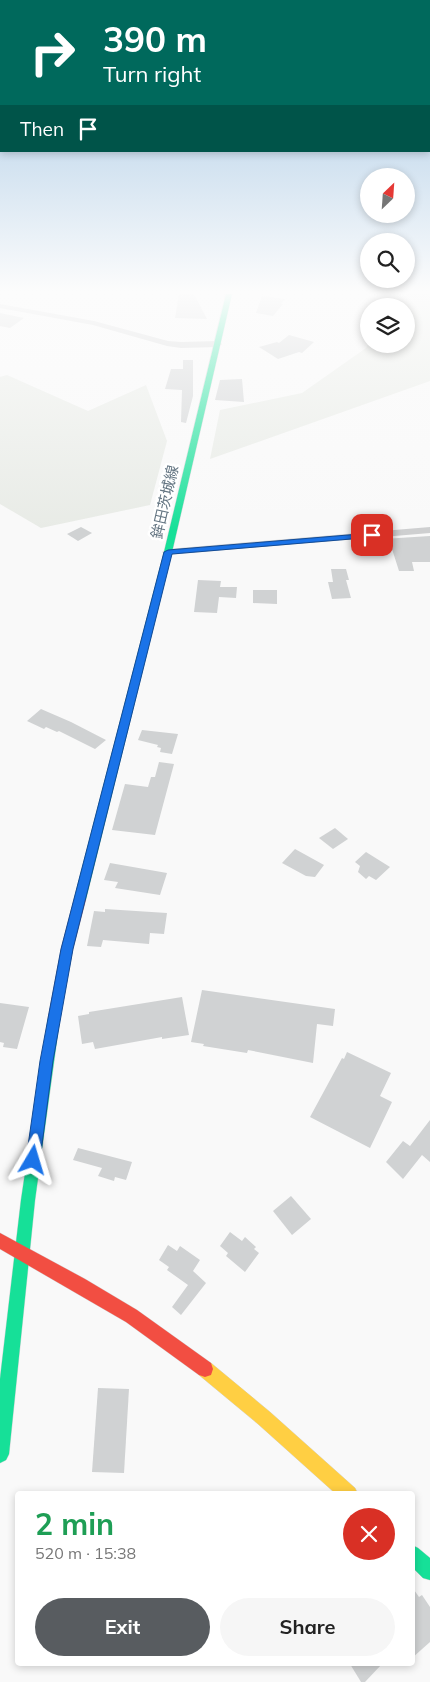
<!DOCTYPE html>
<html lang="en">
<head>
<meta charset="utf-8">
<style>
  :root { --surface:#fff; --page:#f6f6f6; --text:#222; --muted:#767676; --accent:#585c60 }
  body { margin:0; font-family:Mulish,"Noto Sans JP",sans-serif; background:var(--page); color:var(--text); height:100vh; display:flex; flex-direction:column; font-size:19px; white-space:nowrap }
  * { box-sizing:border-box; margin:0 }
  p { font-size:16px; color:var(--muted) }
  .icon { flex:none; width:28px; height:28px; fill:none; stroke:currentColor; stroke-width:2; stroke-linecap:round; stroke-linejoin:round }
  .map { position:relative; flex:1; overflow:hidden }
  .details { position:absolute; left:15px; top:1491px; width:400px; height:175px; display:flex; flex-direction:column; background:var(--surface); border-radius:5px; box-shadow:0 2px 8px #0003 }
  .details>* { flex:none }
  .banner { position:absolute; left:0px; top:0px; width:430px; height:152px; box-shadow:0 2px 8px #0003; background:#00695c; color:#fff; overflow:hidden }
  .needle { width:32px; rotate:25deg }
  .buttons { position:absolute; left:360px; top:168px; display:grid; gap:10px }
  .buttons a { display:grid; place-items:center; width:55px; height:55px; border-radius:50%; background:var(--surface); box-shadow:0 2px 8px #0003; font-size:25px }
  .pin { position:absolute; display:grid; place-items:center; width:42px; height:42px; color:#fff; margin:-21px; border-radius:10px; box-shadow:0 2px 8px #0006 }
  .me { position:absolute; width:55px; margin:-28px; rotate:7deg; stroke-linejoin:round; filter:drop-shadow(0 0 4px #0008) }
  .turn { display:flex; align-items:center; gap:18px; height:105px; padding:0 20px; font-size:22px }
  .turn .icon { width:65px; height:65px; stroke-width:2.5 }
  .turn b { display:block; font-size:35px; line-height:42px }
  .then { display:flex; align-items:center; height:48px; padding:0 20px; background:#0003; gap:10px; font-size:19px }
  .round { display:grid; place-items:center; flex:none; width:52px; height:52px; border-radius:26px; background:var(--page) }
  .summary { display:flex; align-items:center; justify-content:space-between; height:85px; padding:0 20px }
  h1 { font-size:30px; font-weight:700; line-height:38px; color:#1e9e55 }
  .primary-button { display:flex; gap:10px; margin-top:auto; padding:10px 20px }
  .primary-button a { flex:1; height:58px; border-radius:30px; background:var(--accent); color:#fff; font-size:20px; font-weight:700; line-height:58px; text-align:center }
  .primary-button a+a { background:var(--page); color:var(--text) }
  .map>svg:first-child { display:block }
</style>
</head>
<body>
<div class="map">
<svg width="430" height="1682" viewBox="0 0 430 1682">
  <rect width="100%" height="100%" fill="#f9f9f9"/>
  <g fill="#e8ebe6">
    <polygon points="395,294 430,294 430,381 210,459 220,410 302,393 366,348 369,342 406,344 406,306 389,306"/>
    <polygon points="7,375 88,411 146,385 167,441 150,505 41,528 0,504 0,377"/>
  </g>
  <g fill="#d0d2d3">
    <polygon points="179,294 194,294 207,319 175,318"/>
    <polygon points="262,296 285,299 281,304 283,304 273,316 256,313"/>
    <polygon points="0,313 24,318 10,328 0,326"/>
    <polygon points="289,335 314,342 302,353 299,352 278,359 259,347 277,342 279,343"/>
    <polygon points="183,360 193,360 193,396 186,423 181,422 182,390 165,389 171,369 183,369"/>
    <polygon points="242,379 244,402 215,400 220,380"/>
    <polygon points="81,527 92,533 78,541 67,534"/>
    <polygon points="430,536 430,562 412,562 414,571 399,571 392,549 388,549 383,539"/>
    <polygon points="331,569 346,569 349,580 346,580 351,598 332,599 328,582 333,582"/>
    <polygon points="198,580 221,581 220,587 237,587 236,598 219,597 217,613 194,612"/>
    <polygon points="253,590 277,590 277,604 253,603"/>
    <polygon points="41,709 71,722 106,740 95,749 59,731 57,732 46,727 44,729 27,721"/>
    <polygon points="142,730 178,734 172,754 160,752 161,748 157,747 158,745 138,740"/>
    <polygon points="159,762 174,764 155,835 112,830 125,784 148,787 151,777 155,777"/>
    <polygon points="335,828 348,839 333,849 319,838"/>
    <polygon points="295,849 324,865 315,877 306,876 282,863"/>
    <polygon points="366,852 390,867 376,880 369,876 366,879 358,872 360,866 355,862"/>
    <polygon points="110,863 167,873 160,895 115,888 118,882 104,880"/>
    <polygon points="105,909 167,913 164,934 150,933 149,944 103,940 101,947 87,946 94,911 105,912"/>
    <polygon points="202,990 335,1009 333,1026 317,1024 313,1063 248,1050 247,1053 203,1046 204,1044 191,1042"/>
    <polygon points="182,997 189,1035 162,1039 162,1037 95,1049 93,1042 82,1044 78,1016 89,1014 89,1012"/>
    <polygon points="0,1003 29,1007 17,1049 3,1047 4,1043 0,1042"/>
    <polygon points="347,1052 391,1073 380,1096 392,1102 370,1148 310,1117 342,1058 344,1059"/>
    <polygon points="430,1120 430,1162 422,1155 403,1179 386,1162 403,1141 410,1146"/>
    <polygon points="78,1148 132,1162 126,1180 115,1177 114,1181 98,1176 102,1168 73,1160"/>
    <polygon points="291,1196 311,1219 292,1235 273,1211"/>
    <polygon points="230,1232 242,1241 245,1237 256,1247 254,1249 259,1253 245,1272 226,1256 228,1253 220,1246"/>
    <polygon points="168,1245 177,1251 180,1246 200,1260 193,1271 206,1283 181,1315 172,1307 188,1285 167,1270 169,1267 159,1260"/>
    <polygon points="98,1388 129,1389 124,1473 92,1472"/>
    <polygon points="412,1587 419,1597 422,1595 430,1607 430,1642 412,1658"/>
    <polygon points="350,1664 382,1664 365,1682 361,1682"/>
  </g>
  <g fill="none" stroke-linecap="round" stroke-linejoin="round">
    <g stroke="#d5d6d7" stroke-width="1">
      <g id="fast">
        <polygon points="226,294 232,294 172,552 86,899 84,902 76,902 74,899 164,552"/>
        <polygon points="54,1012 59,1014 60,1018 35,1200 9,1454 6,1460 0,1463 0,1379 21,1200 48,1018 49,1014"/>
        <polygon points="412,1545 418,1548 430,1558 430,1580 423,1578 412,1567"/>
      </g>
    </g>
    <g stroke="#d5d6d7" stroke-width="1">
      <polygon id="slow" points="205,1361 211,1363 270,1412 355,1488 358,1494 336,1494 258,1424 199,1375 197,1369 199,1363"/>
    </g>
    <g stroke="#d5d6d7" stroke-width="1">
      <g id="jam">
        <polygon points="80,894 84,896 86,899 73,949 60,1018 59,1022 54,1024 49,1022 48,1018 61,949 74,899 76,896"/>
        <polygon points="0,1233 85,1279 137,1310 211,1363 213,1369 211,1375 205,1377 199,1375 126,1322 0,1249"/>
      </g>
    </g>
    <g fill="#cecfd0" fill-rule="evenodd">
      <polygon points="0,304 94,321 168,341 181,342 218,341 222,344 218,347 181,348 167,346 93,325 0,308"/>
      <polygon points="430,527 430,533 168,555 162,552 168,549"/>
    </g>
    <use href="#fast" fill="#16e098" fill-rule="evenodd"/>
    <use href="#slow" fill="#ffcf43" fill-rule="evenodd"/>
    <use href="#jam" fill="#f24e42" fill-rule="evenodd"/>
  </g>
  <linearGradient id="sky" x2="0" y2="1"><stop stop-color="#9dc2e2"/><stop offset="0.55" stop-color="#fcfcfc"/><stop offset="1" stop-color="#fcfcfc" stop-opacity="0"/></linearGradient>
  <rect width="430" height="530" fill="url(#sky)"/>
  <polygon fill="#1a73e8" stroke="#114b97" points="372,533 377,535 375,537 172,554 73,949 53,1061 40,1160 38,1165 33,1167 28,1165 26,1160 40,1061 61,949 164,552 168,550"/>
  <g text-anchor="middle" stroke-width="5" stroke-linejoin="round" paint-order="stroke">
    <g font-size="15" fill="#657683" stroke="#fff">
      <text transform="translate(165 502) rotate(-77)" y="5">鉾田茨城線</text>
    </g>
  </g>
</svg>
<div class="buttons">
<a><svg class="needle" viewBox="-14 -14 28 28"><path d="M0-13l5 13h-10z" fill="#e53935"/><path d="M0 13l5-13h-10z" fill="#767676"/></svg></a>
<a><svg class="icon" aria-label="search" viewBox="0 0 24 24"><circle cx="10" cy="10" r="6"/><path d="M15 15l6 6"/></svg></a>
<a><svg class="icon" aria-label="layers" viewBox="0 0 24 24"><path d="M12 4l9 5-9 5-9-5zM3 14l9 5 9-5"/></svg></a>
</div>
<div class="pin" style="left:372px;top:535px;background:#d93025"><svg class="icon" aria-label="arrive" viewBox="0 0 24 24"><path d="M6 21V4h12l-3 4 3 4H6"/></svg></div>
<svg class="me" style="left:33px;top:1160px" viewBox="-20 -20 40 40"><path d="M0-17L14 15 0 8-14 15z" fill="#1a73e8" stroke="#fff" stroke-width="4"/></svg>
<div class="banner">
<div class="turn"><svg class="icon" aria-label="right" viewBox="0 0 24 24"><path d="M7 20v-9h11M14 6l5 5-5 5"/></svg><div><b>390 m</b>Turn right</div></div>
<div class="then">Then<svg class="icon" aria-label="arrive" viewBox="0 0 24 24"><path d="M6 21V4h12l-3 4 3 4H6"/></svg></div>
</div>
<section class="details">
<div class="summary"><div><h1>2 min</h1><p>520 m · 15:38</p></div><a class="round" style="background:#d93025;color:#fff"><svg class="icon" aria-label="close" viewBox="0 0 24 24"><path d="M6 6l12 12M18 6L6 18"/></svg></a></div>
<div class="primary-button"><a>Exit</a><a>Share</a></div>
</section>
</div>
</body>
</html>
